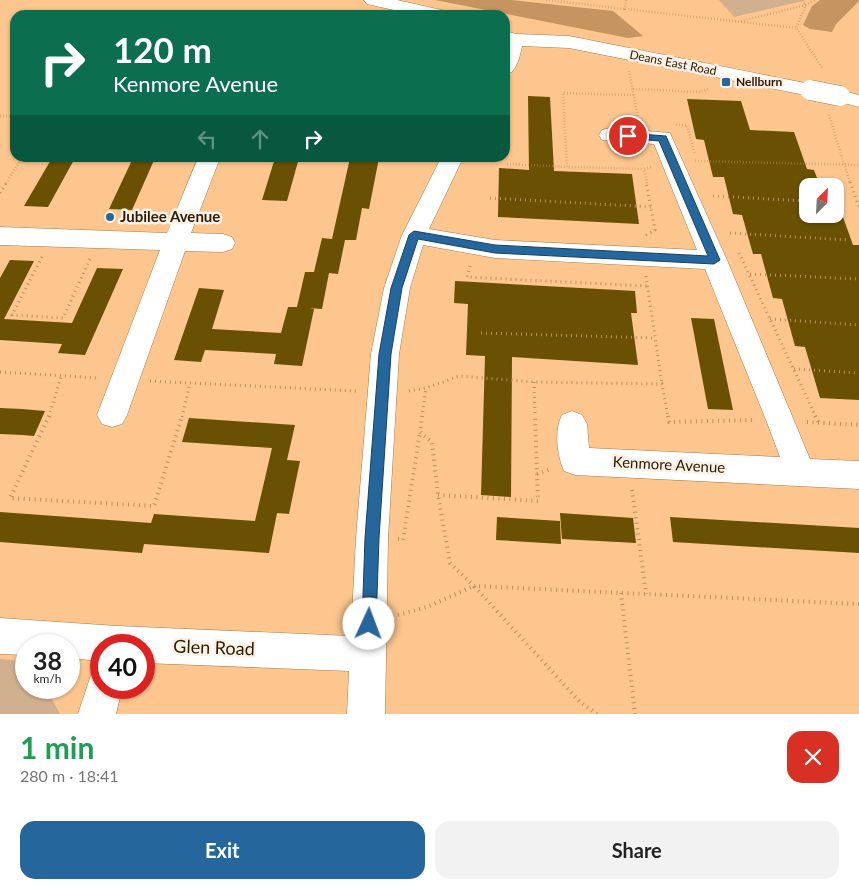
<!DOCTYPE html>
<html lang="en">
<head>
<meta charset="utf-8">
<style>
  :root { --surface:#fff; --page:#f2f2f2; --text:#222; --muted:#767676; --accent:#25669c }
  body { margin:0; font-family:Lato,sans-serif; background:var(--page); color:var(--text); height:100vh; display:flex; flex-direction:column; font-size:19px; white-space:nowrap }
  * { box-sizing:border-box; margin:0 }
  p { font-size:16px; color:var(--muted) }
  .icon { flex:none; width:28px; height:28px; fill:none; stroke:currentColor; stroke-width:2; stroke-linecap:round; stroke-linejoin:round }
  .map { position:relative; height:714px; overflow:hidden }
  .sheet { display:flex; flex-direction:column; background:var(--surface); flex:1 }
  .sheet>* { flex:none }
  .hud { position:absolute; left:10px; top:10px; width:500px; height:152px; border-radius:15px; box-shadow:0 1px 4px #0004; background:#0b6e4f; color:#fff; overflow:hidden }
  .needle { width:32px; rotate:24deg }
  .controls { position:absolute; left:799px; top:178px; display:grid; gap:10px }
  .controls a { display:grid; place-items:center; width:45px; height:45px; border-radius:10px; background:var(--surface); box-shadow:0 1px 4px #0004; font-size:25px }
  .speed { position:absolute; left:15px; top:634px; display:flex; gap:10px; font-size:25px; font-weight:700; text-align:center }
  .speed>* { display:grid; place-content:center; width:65px; height:65px; border-radius:50%; background:var(--surface); box-shadow:0 1px 4px #0004; line-height:1 }
  .speed small { font-size:12px; font-weight:400 }
  .speed .limit { border:8px solid #d22; background:#fff; color:#111 }
  .pin { position:absolute; display:grid; place-items:center; width:42px; height:42px; color:#fff; margin:-21px; border:2px solid #fff; border-radius:50%; box-shadow:0 1px 5px #0007 }
  .me { position:absolute; width:55px; margin:-28px; rotate:2deg; stroke-linejoin:round; filter:drop-shadow(0 0 4px #0008) }
  .turn { display:flex; align-items:center; gap:18px; height:105px; padding:0 20px; font-size:22px }
  .turn .icon { width:65px; height:65px; stroke-width:2.5 }
  .turn b { display:block; font-size:35px; line-height:42px }
  .lanes { display:flex; align-items:center; height:48px; padding:0 20px; background:#0003; justify-content:center; gap:25px; direction:ltr }
  .lanes .off { opacity:.35 }
  .round { display:grid; place-items:center; flex:none; width:52px; height:52px; border-radius:15px; background:var(--page) }
  .head { display:flex; align-items:center; justify-content:space-between; height:85px; padding:0 20px }
  h1 { font-size:30px; font-weight:700; line-height:38px; color:#1e9e55 }
  .action { display:flex; gap:10px; margin-top:auto; padding:10px 20px }
  .action a { flex:1; height:58px; border-radius:15px; background:var(--accent); color:#fff; font-size:20px; font-weight:700; line-height:58px; text-align:center }
  .action a+a { background:var(--page); color:var(--text) }
  .map>svg:first-child { display:block }
</style>
</head>
<body>
<div class="map">
<svg width="859" height="714" viewBox="0 0 859 714">
  <rect width="100%" height="100%" fill="#fcc68e"/>
  <g fill="#d0b08f">
    <polygon points="719,0 807,0 734,17"/>
    <polygon points="0,659 26,661 26,688 46,688 60,714 0,714"/>
  </g>
  <g fill="#c59460">
    <polygon points="435,0 511,0 613,11 643,36 628,38"/>
    <polygon points="820,0 859,0 859,1 836,24 832,32 810,29 803,25 812,6"/>
  </g>
  <g fill="#695002">
    <polygon points="528,96 550,97 554,171 632,174 639,224 498,217 499,168 529,170"/>
    <polygon points="687,99 741,101 750,130 794,132 807,169 814,170 820,186 808,186 808,214 835,214 835,206 839,206 853,245 859,245 859,400 820,398 805,347 795,346 782,299 773,298 761,254 753,254 742,215 733,214 724,177 713,177 704,140 696,139"/>
    <polygon points="52,158 75,158 48,207 24,206"/>
    <polygon points="133,158 155,158 132,210 109,209"/>
    <polygon points="275,158 299,158 287,201 262,200"/>
    <polygon points="350,158 379,158 369,209 362,208 356,240 345,240 338,274 329,273 322,309 309,308 314,309 302,366 274,364 276,354 205,350 201,362 174,360 199,288 224,290 212,329 281,333 288,307 297,307 305,272 314,272 322,238 332,239"/>
    <polygon points="10,260 34,261 4,319 72,323 97,268 123,269 85,355 58,353 62,344 0,340 0,278"/>
    <polygon points="455,281 635,291 637,313 631,313 638,365 512,357 511,497 481,495 485,356 466,355 468,304 454,303"/>
    <polygon points="691,318 714,319 733,410 708,409"/>
    <polygon points="0,408 22,409 45,411 34,436 23,435 0,434"/>
    <polygon points="189,418 295,425 287,460 300,461 289,514 277,513 269,553 144,544 142,553 0,542 0,512 151,523 154,514 255,521 272,448 182,442"/>
    <polygon points="560,513 633,518 636,543 562,539"/>
    <polygon points="497,517 560,521 561,544 496,540"/>
    <polygon points="670,517 859,528 859,553 673,542"/>
  </g>
  <g fill="none" stroke-linecap="round" stroke-linejoin="round">
    <g stroke="#ab7a43" stroke-width="1">
      <g id="minor">
        <polygon points="364,0 397,0 446,11 449,15 416,15 367,4"/>
        <path d="M505,31L516,34L569,36L810,84L817,86L820,90L817,94L810,96L569,48L522,46C520,56 518,64 512,72L505,74Z"/>
        <polygon points="840,90 859,95 859,107 833,100 830,96 833,92"/>
        <path d="M610,128L670,133L727,260L810,459L859,461V489L575,475L564,471C557,455 554,430 562,415L572,411L582,415L587,424L589,448L780,457L766,420L705,269L495,258L423,245L410,288L399,354L388,538L385,714H347L349,671L144,663V645H101V661L69,658V645H26V655L0,654V618L117,626L351,636L356,538L371,354L384,288L402,235L441,158H463L429,229L495,240L697,250L654,144L602,140L599,135L602,130Z"/>
        <polygon points="198,158 220,158 191,233 223,234 232,237 235,243 232,249 223,252 185,251 127,415 122,424 112,427 102,424 97,415 160,250 0,245 0,227 167,233"/>
        <polygon points="101,671 101,688 122,688 116,714 78,714 91,675"/>
      </g>
    </g>
    <g stroke="#ba8f62" stroke-width="2.5" stroke-dasharray="0.5 2.5" stroke-linecap="butt">
      <polyline points="546,0 625,9"/>
      <polyline points="626,0 625,9 796,28"/>
      <polyline points="814,0 806,5 796,28 823,69"/>
      <polyline points="741,21 806,5 801,0"/>
      <polyline points="629,71 638,119"/>
      <polyline points="633,89 700,92 709,89"/>
      <polyline points="634,95 563,93 567,167 644,169"/>
      <polyline points="829,115 850,183"/>
      <polyline points="0,116 15,116"/>
      <polyline points="676,125 687,125 695,154"/>
      <polyline points="695,161 859,165"/>
      <polyline points="507,164 567,167"/>
      <polyline points="6,183 22,158"/>
      <polyline points="647,183 644,169 652,167"/>
    </g>
    <g stroke="#ba8f62" stroke-width="3" stroke-dasharray="1 4" stroke-linecap="butt">
      <polyline points="850,182 859,207"/>
      <polyline points="0,193 7,182"/>
      <polyline points="713,196 808,201"/>
      <polyline points="490,198 651,207"/>
      <polyline points="730,233 848,240"/>
      <polyline points="646,235 655,230 646,182"/>
      <polyline points="739,253 816,417"/>
      <polyline points="42,257 12,315 63,318 90,259"/>
      <polyline points="470,266 467,277 648,286"/>
      <polyline points="750,274 859,279"/>
      <polyline points="646,276 662,384"/>
      <polyline points="770,319 859,325"/>
      <polyline points="481,333 655,338"/>
      <polyline points="794,369 859,373"/>
      <polyline points="0,372 99,378"/>
      <polyline points="150,381 356,391"/>
      <polyline points="534,382 535,417"/>
      <polyline points="409,391 426,388 459,376 534,382 662,384 668,417"/>
      <polyline points="49,417 61,376"/>
      <polyline points="182,417 190,383"/>
      <polyline points="422,417 426,388"/>
    </g>
    <g stroke="#ba8f62" stroke-width="4" stroke-dasharray="1 4.5" stroke-linecap="butt">
      <polyline points="49,416 10,498 154,506 182,416"/>
      <polyline points="422,416 420,432 432,442 438,495 450,563 474,586 859,604"/>
      <polyline points="668,416 669,422 754,420"/>
      <polyline points="815,416 819,423"/>
      <polyline points="807,422 859,425"/>
      <polyline points="537,474 551,469"/>
      <polyline points="632,490 646,594"/>
      <polyline points="438,495 538,501 535,416"/>
      <polyline points="398,539 403,540 420,432"/>
      <polyline points="621,593 635,714"/>
      <polyline points="398,615 427,607 474,586 580,702 597,714"/>
    </g>
    <use href="#minor" fill="#fff" fill-rule="evenodd"/>
    <g stroke="#ab7a43" stroke-width="21" stroke-linecap="butt">
      <polyline id="minor-bridge" points="810,90 840,96"/>
    </g>
    <use href="#minor-bridge" stroke="#fff" stroke-width="20"/>
  </g>
  <polygon fill="#25669c" stroke="#184265" points="628,133 666,136 720,260 714,264 495,253 418,239 402,288 391,354 379,538 376,624 374,629 369,631 364,629 362,624 365,538 379,354 391,288 409,235 414,231 495,245 708,256 659,141 625,138 625,134"/>
  <g fill="#25669c" stroke="#fcf1e6" stroke-width="2">
    <rect x="721" y="77" width="10" height="10" rx="2.5"/>
    <circle cx="110" cy="217" r="5"/>
  </g>
  <g text-anchor="middle" stroke-width="5" stroke-linejoin="round" paint-order="stroke">
    <g font-size="12" fill="#2e1b04" stroke="#fcf1e6">
      <text transform="translate(673 63) rotate(11)" y="4">Deans East Road</text>
    </g>
    <g font-size="12" font-weight="bold" fill="#2e1b04" stroke="#fcf1e6" text-anchor="start">
      <text x="736" y="86">Nellburn</text>
    </g>
    <g font-size="15" font-weight="bold" fill="#2e1b04" stroke="#fcf1e6" text-anchor="start">
      <text x="120" y="222">Jubilee Avenue</text>
    </g>
    <g font-size="15" fill="#2e1b04" stroke="#fcf1e6">
      <text transform="translate(669 465) rotate(3)" y="5">Kenmore Avenue</text>
    </g>
    <g font-size="18" fill="#2e1b04" stroke="#fcf1e6">
      <text transform="translate(214 648) rotate(2)" y="6">Glen Road</text>
    </g>
  </g>
</svg>
<div class="controls">
<a><svg class="needle" viewBox="-14 -14 28 28"><path d="M0-13l5 13h-10z" fill="#e53935"/><path d="M0 13l5-13h-10z" fill="#767676"/></svg></a>
</div>
<div class="speed"><div>38<small>km/h</small></div><div class="limit">40</div></div>
<div class="pin" style="left:628px;top:136px;background:#d93025"><svg class="icon" aria-label="arrive" viewBox="0 0 24 24"><path d="M6 21V4h12l-3 4 3 4H6"/></svg></div>
<svg class="me" style="left:369px;top:624px" viewBox="-20 -20 40 40"><circle r="19" fill="#fff"/><path d="M0-13L10 11 0 6-10 11z" fill="#25669c"/></svg>
<div class="hud">
<div class="turn"><svg class="icon" aria-label="right" viewBox="0 0 24 24"><path d="M7 20v-9h11M14 6l5 5-5 5"/></svg><div><b>120 m</b>Kenmore Avenue</div></div>
<div class="lanes"><svg class="icon off" aria-label="left" viewBox="0 0 24 24"><path d="M17 20v-9H6M10 6l-5 5 5 5"/></svg><svg class="icon off" aria-label="ahead" viewBox="0 0 24 24"><path d="M12 20V5M6 11l6-6 6 6"/></svg><svg class="icon" aria-label="right" viewBox="0 0 24 24"><path d="M7 20v-9h11M14 6l5 5-5 5"/></svg></div>
</div>
</div>
<section class="sheet">
<div class="head"><div><h1>1 min</h1><p>280 m · 18:41</p></div><a class="round" style="background:#d93025;color:#fff"><svg class="icon" aria-label="close" viewBox="0 0 24 24"><path d="M6 6l12 12M18 6L6 18"/></svg></a></div>
<div class="action"><a>Exit</a><a>Share</a></div>
</section>
</body>
</html>
